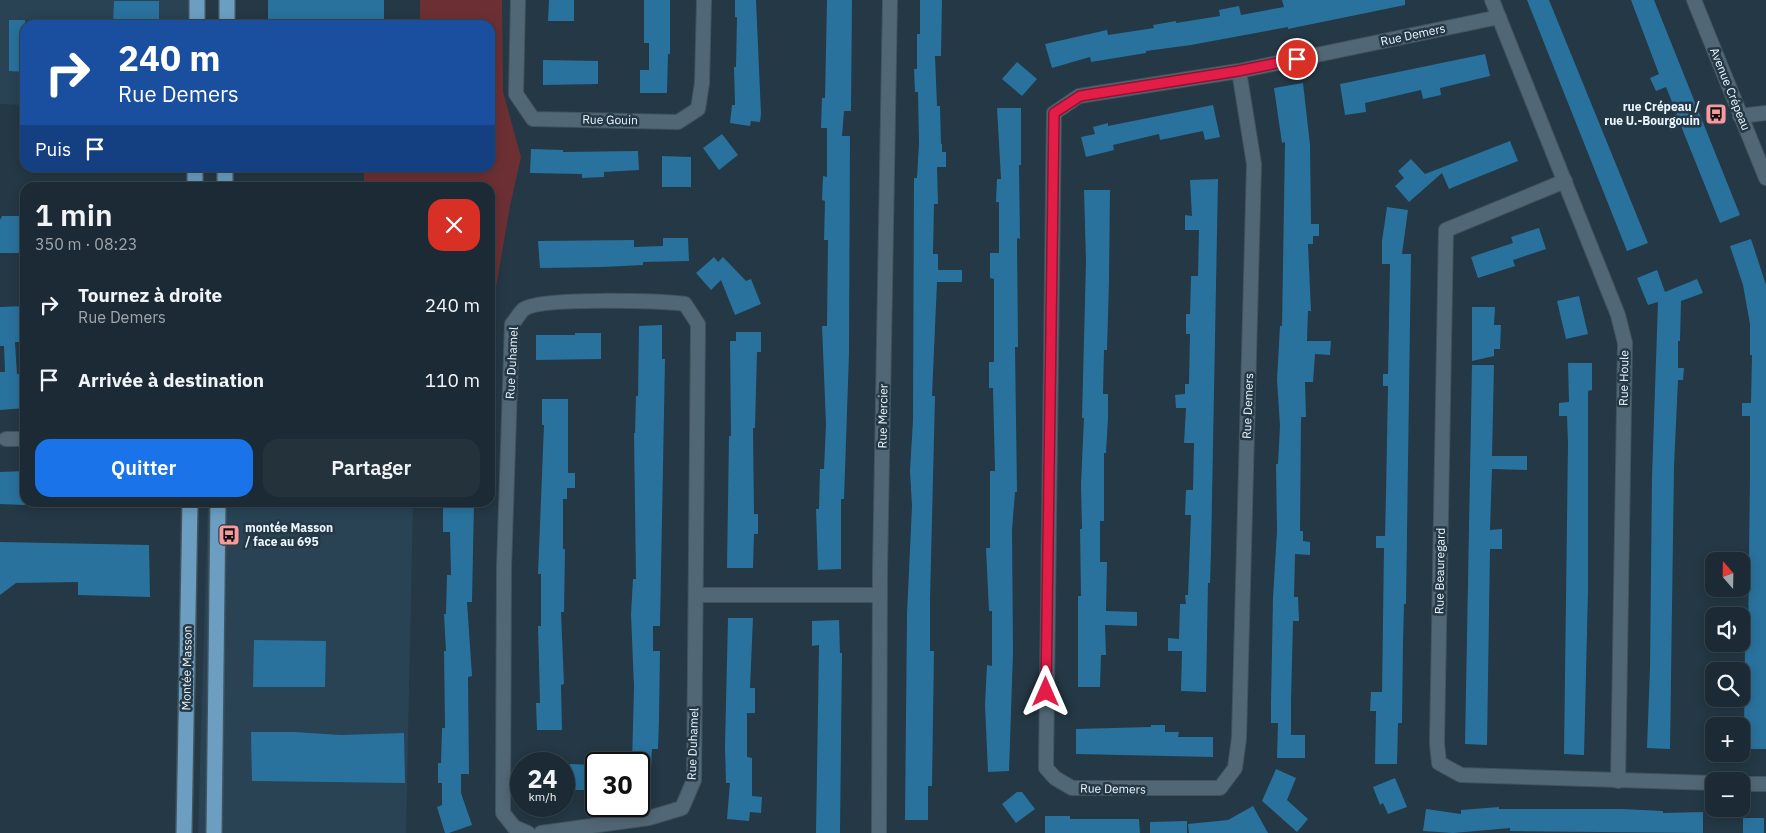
<!DOCTYPE html>
<html lang="fr">
<head>
<meta charset="utf-8">
<style>
  :root { --surface:#1b2a34; --page:#24323c; --text:#f1f3f6; --muted:#a0a7ac; --line:#39464f; --accent:#1a73e8 }
  body { margin:0; font-family:"IBM Plex Sans",sans-serif; background:var(--page); color:var(--text); height:100vh; display:flex; flex-direction:column; font-size:19px; white-space:nowrap }
  * { box-sizing:border-box; margin:0 }
  p { font-size:16px; color:var(--muted) }
  .icon { flex:none; width:28px; height:28px; fill:none; stroke:currentColor; stroke-width:2; stroke-linecap:round; stroke-linejoin:round }
  .map { position:relative; flex:1; overflow:hidden }
  .sheet { position:absolute; left:20px; top:182px; width:475px; height:325px; display:flex; flex-direction:column; background:var(--surface); border-radius:15px; box-shadow:0 2px 12px #0003,0 0 0 1px var(--line) }
  .sheet>* { flex:none }
  .banner { position:absolute; left:20px; top:20px; width:475px; height:152px; border-radius:15px; box-shadow:0 2px 12px #0003,0 0 0 1px var(--line); background:#1a4fa0; color:#fff; overflow:hidden }
  .needle { width:32px; rotate:340deg }
  .controls { position:absolute; left:1705px; top:552px; display:grid; gap:10px }
  .controls a { display:grid; place-items:center; width:45px; height:45px; border-radius:10px; background:var(--surface); box-shadow:0 2px 12px #0003,0 0 0 1px var(--line); font-size:25px }
  .speed { position:absolute; left:510px; top:752px; display:flex; gap:10px; font-size:25px; font-weight:700; text-align:center }
  .speed>* { display:grid; place-content:center; width:65px; height:65px; border-radius:50%; background:var(--surface); box-shadow:0 2px 12px #0003,0 0 0 1px var(--line); line-height:1 }
  .speed small { font-size:12px; font-weight:400 }
  .speed .limit { border:2px solid #111; border-radius:8px; background:#fff; color:#111 }
  .pin { position:absolute; display:grid; place-items:center; width:42px; height:42px; color:#fff; margin:-21px; border:2px solid #fff; border-radius:50%; box-shadow:0 1px 5px #0007 }
  .me { position:absolute; width:55px; margin:-28px; rotate:0deg; stroke-linejoin:round; filter:drop-shadow(0 0 4px #0008) }
  .turn { display:flex; align-items:center; gap:18px; height:105px; padding:0 15px; font-size:22px }
  .turn .icon { width:65px; height:65px; stroke-width:2.5 }
  .turn b { display:block; font-size:35px; line-height:42px }
  .then { display:flex; align-items:center; height:48px; padding:0 15px; background:#0003; gap:10px; font-size:19px }
  .round { display:grid; place-items:center; flex:none; width:52px; height:52px; border-radius:15px; background:var(--page) }
  .head { display:flex; align-items:center; justify-content:space-between; height:85px; padding:0 15px }
  h1 { font-size:30px; font-weight:600; line-height:38px }
  .primary-button { display:flex; gap:10px; margin-top:auto; padding:10px 15px }
  .primary-button a { flex:1; height:58px; border-radius:15px; background:var(--accent); color:#fff; font-size:20px; font-weight:600; line-height:58px; text-align:center }
  .primary-button a+a { background:var(--page); color:var(--text) }
  ul { padding:0; list-style:none }
  li { display:flex; align-items:center; gap:15px; height:75px; padding:0 15px }
  li div { flex:1 }
  li b { display:block; font-size:19px }
  li em { font-style:normal }
  .map>svg:first-child { display:block }
</style>
</head>
<body>
<div class="map">
<svg width="1766" height="833" viewBox="0 0 1766 833">
  <rect width="100%" height="100%" fill="#243845"/>
  <g fill="#294354">
    <polygon points="0,0 198,0 197,25 25,25 25,105 0,104"/>
    <polygon points="208,503 413,503 406,833 198,833"/>
  </g>
  <polygon fill="#6c3034" points="420,0 502,0 503,92 521,157 510,206 494,299 491,431 490,188 364,187 364,168 490,168 490,25 420,25"/>
  <g fill="#29729d">
    <rect x="268" y="0" width="116" height="25"/>
    <polygon points="549,0 574,0 574,21 548,21"/>
    <polygon points="644,0 670,0 670,54 668,54 667,93 640,93 640,70 649,70 649,43 644,43"/>
    <polygon points="735,0 756,0 761,114 760,122 751,121 750,126 730,123 732,105 735,105 734,67 736,67 737,17 735,17"/>
    <polygon points="827,0 852,0 851,111 844,111 842,136 850,136 849,354 844,499 841,499 841,569 818,570 816,509 819,509 820,469 824,469 826,424 822,326 827,326 828,240 824,240 825,201 822,200 823,176 827,177 827,128 821,128 822,98 825,98"/>
    <polygon points="920,0 942,0 941,56 935,56 937,106 940,106 941,144 942,144 942,152 946,152 946,167 937,167 938,204 934,204 933,254 938,254 938,270 962,270 962,282 937,282 932,396 935,396 930,601 930,651 934,651 932,786 928,786 928,820 905,820 907,614 912,506 910,471 913,420 914,178 917,178 919,143 918,92 915,92 914,69 917,69 917,34 920,34"/>
    <polygon points="1282,0 1405,0 1405,5 1288,29 1288,27 1191,45 1146,51 1146,53 1091,62 1090,57 1052,68 1045,44 1107,30 1108,35 1154,28 1153,25 1176,21 1176,23 1220,16 1219,10 1239,6 1241,15 1284,7"/>
    <polygon points="1527,0 1549,0 1648,243 1627,251"/>
    <polygon points="1631,0 1654,0 1740,215 1720,223 1681,126 1671,131 1666,118 1677,114 1666,87 1656,91 1650,78 1659,74"/>
    <polygon points="114,1 159,1 159,25 113,25"/>
    <polygon points="9,20 25,20 25,72 9,71"/>
    <polygon points="1485,54 1490,76 1440,88 1441,95 1423,99 1421,90 1365,103 1366,112 1345,115 1340,84"/>
    <polygon points="543,60 598,61 598,84 543,85"/>
    <polygon points="1017,62 1037,79 1022,96 1002,79"/>
    <polygon points="1303,83 1310,145 1311,224 1319,224 1319,236 1313,236 1313,244 1308,244 1311,311 1308,311 1307,341 1331,341 1330,355 1315,354 1313,382 1305,382 1306,417 1301,417 1300,531 1303,531 1303,541 1310,542 1310,555 1295,554 1294,597 1298,597 1299,621 1293,621 1291,702 1291,735 1305,735 1305,758 1277,758 1278,723 1271,723 1271,702 1273,598 1277,531 1276,464 1278,464 1280,426 1277,380 1280,326 1282,326 1285,142 1282,143 1274,88"/>
    <polygon points="1213,105 1220,137 1205,140 1203,131 1160,140 1159,134 1113,145 1114,150 1086,157 1081,137 1095,134 1093,127 1108,123 1108,126"/>
    <polygon points="997,108 1021,108 1021,165 1019,165 1020,239 1017,238 1018,347 1015,347 1017,492 1015,492 1012,530 1013,652 1009,771 988,772 985,705 987,665 992,666 992,611 989,611 986,548 990,548 990,471 995,471 993,388 989,388 989,362 994,362 994,279 990,278 990,253 999,253 999,202 996,202 997,179 1001,179"/>
    <polygon points="722,134 738,155 719,170 703,148"/>
    <polygon points="1510,141 1518,161 1473,179 1449,189 1442,173 1409,202 1395,186 1404,178 1398,171 1411,159 1425,174"/>
    <polygon points="531,149 563,150 563,152 638,151 639,170 604,172 604,177 582,178 582,174 530,173"/>
    <polygon points="662,156 691,157 691,187 662,187"/>
    <polygon points="1218,179 1211,552 1210,583 1208,583 1206,692 1181,691 1182,651 1168,651 1168,638 1179,639 1180,604 1186,604 1185,595 1188,595 1191,515 1185,515 1186,490 1193,490 1194,443 1184,443 1186,408 1176,408 1175,395 1185,394 1185,384 1189,384 1190,334 1186,334 1186,314 1190,314 1191,276 1198,276 1199,230 1185,230 1185,215 1192,216 1190,180"/>
    <polygon points="1084,190 1110,190 1109,281 1107,350 1104,350 1103,394 1108,394 1108,418 1106,453 1104,453 1104,521 1100,521 1100,562 1107,562 1106,611 1137,612 1137,626 1105,625 1106,655 1101,655 1100,687 1078,687 1078,596 1081,596 1080,529 1082,529 1081,484 1084,418 1082,418 1086,261"/>
    <polygon points="1387,207 1408,210 1402,254 1411,254 1406,604 1404,604 1403,643 1402,723 1398,723 1397,764 1375,764 1376,711 1370,711 1371,692 1382,692 1384,548 1376,548 1376,536 1385,536 1386,494 1388,386 1383,386 1383,374 1388,374 1390,264 1382,264 1382,241"/>
    <polygon points="2,216 25,216 25,253 0,253 0,220"/>
    <polygon points="1539,228 1546,249 1513,260 1515,266 1478,278 1471,257 1513,243 1511,237"/>
    <polygon points="663,238 688,238 689,261 643,262 643,265 603,267 540,268 538,241 634,240 634,247 663,246"/>
    <polygon points="1751,239 1766,285 1766,749 1741,749 1741,731 1744,731 1745,647 1748,647 1750,474 1750,416 1742,416 1742,403 1751,403 1752,355 1750,355 1750,324 1743,285 1730,246"/>
    <polygon points="714,257 718,262 723,257 746,281 751,279 761,304 735,315 721,280 711,290 696,273"/>
    <polygon points="1657,270 1665,292 1697,279 1703,293 1681,301 1680,341 1678,341 1678,368 1684,368 1683,380 1678,380 1674,466 1670,749 1647,748 1650,668 1652,477 1658,302 1648,305 1637,278"/>
    <polygon points="1579,296 1588,334 1566,339 1557,301"/>
    <polygon points="25,306 25,342 15,342 17,374 25,373 25,408 0,410 0,372 5,372 4,346 0,346 0,307"/>
    <polygon points="1472,307 1495,307 1494,325 1501,325 1500,349 1494,349 1494,356 1472,361"/>
    <polygon points="662,325 662,359 665,359 660,626 653,626 653,651 660,651 659,719 658,749 652,749 649,809 639,808 639,764 632,764 634,687 631,614 633,579 636,579 634,433 635,433 636,396 638,396 639,326"/>
    <polygon points="736,332 761,332 761,352 757,352 755,428 753,428 754,514 758,514 758,534 754,534 753,568 727,568 729,436 731,436 730,341 736,341"/>
    <polygon points="575,333 601,333 601,359 536,360 536,335 575,335"/>
    <polygon points="1568,363 1592,363 1592,390 1588,391 1588,591 1584,755 1564,754 1568,443 1567,416 1559,416 1559,403 1569,402"/>
    <polygon points="1472,365 1494,365 1492,456 1527,456 1527,470 1492,469 1490,530 1502,529 1502,549 1490,549 1487,745 1465,744"/>
    <polygon points="542,399 568,399 568,473 575,473 575,488 567,488 567,499 563,499 563,549 565,549 564,612 561,612 564,684 561,685 562,730 537,730 536,703 540,703 538,626 541,626 541,574 538,574 544,425 542,425"/>
    <polygon points="25,471 25,505 0,504 0,472"/>
    <polygon points="443,502 474,502 472,602 467,602 472,676 468,677 469,774 461,774 461,793 472,825 449,833 445,833 437,807 442,805 442,783 438,783 438,763 441,763 442,728 445,728 444,651 446,651 444,614 446,614 447,575 451,575 450,532 443,532"/>
    <polygon points="0,542 149,545 150,597 78,595 78,582 16,583 0,595"/>
    <polygon points="728,618 753,618 750,688 755,688 755,713 747,713 747,757 752,758 752,796 762,797 761,813 750,812 749,821 727,819 730,783 726,783 725,746"/>
    <polygon points="839,620 840,653 842,653 840,833 816,833 819,645 812,646 812,621"/>
    <polygon points="254,640 326,641 325,687 253,687"/>
    <polygon points="1151,725 1165,725 1165,732 1179,732 1178,737 1213,737 1213,757 1076,754 1076,729 1151,727"/>
    <polygon points="251,732 294,732 341,735 404,733 405,783 252,781"/>
    <polygon points="570,764 595,765 595,790 569,790"/>
    <polygon points="1276,769 1296,778 1287,800 1308,819 1297,832 1262,801"/>
    <polygon points="1395,778 1407,807 1388,814 1383,803 1380,805 1373,787"/>
    <polygon points="1017,792 1022,792 1035,809 1016,823 1002,804"/>
    <polygon points="1253,806 1268,833 1189,833 1188,824 1228,820"/>
    <polygon points="1499,807 1499,809 1622,809 1663,811 1663,813 1703,812 1703,833 1510,831 1510,828 1453,833 1423,831 1426,809 1461,814 1461,810"/>
    <polygon points="1045,816 1070,816 1070,819 1139,819 1140,833 1045,833"/>
    <rect x="1743" y="818" width="21" height="15"/>
    <polygon points="1187,821 1187,833 1150,833 1150,822"/>
  </g>
  <g fill="none" stroke-linecap="round" stroke-linejoin="round">
    <g stroke="#42535e" stroke-width="16">
      <g id="street">
        <polyline points="518,0 516,94 533,119 678,122 698,109 702,83 704,0"/>
        <polyline points="1492,0 1618,315 1625,343 1618,781"/>
        <polyline points="1694,0 1766,178"/>
        <polyline points="1239,71 1254,164 1239,738 1235,768 1220,788 1072,788 1055,778 1046,768 1054,113 1079,96 1239,71 1499,17"/>
        <polyline points="1740,116 1766,113"/>
        <polyline points="1565,181 1446,230 1437,743 1439,763 1461,775 1714,783"/>
        <polyline points="6,439 25,439"/>
        <polyline points="696,595 880,595"/>
        <polyline points="1741,784 1766,784"/>
        <path d="M528,833L514,827L503,813L504,568L512,324C516,320 520,312 524,309C541,297 660,301 685,304L698,324L694,780L682,808L649,818L541,833"/>
        <polyline points="879,833 880,571 890,0"/>
      </g>
    </g>
    <g stroke="#42535e" stroke-width="18">
      <g id="primary">
        <polyline points="197,25 197,0"/>
        <polyline points="227,25 227,0"/>
        <polyline points="195,188 195,168"/>
        <polyline points="225,188 225,168"/>
        <polyline points="184,833 190,502"/>
        <polyline points="214,833 218,502"/>
      </g>
    </g>
    <use href="#street" stroke="#526776" stroke-width="14"/>
    <use href="#primary" stroke="#6b9ec0" stroke-width="15"/>
  </g>
  <g fill="none" stroke-linecap="round" stroke-linejoin="round">
    <g stroke="#92132f" stroke-width="12">
      <polyline id="route" points="1046,692 1054,113 1080,96 1238,71 1297,59"/>
    </g>
    <use href="#route" stroke="#e11d48" stroke-width="9"/>
  </g>
  <defs>
    <g id="bus-square" transform="scale(1.125)"><rect x="-9" y="-9" width="18" height="18" rx="4" fill="#f59b9e" stroke="#243845"/><path d="M-5-6H5V4H4V6H2V4H-2V6H-4V4H-5ZM-3.5-4V0h7V-4ZM-3.5 1.2v1.5H-2V1.2ZM2 1.2v1.5H3.5V1.2Z" fill="#111"/></g>
  </defs>
  <g fill-rule="evenodd">
    <use href="#bus-square" x="1716" y="114"/>
    <use href="#bus-square" x="229" y="535"/>
  </g>
  <g text-anchor="middle" stroke-width="5" stroke-linejoin="round" paint-order="stroke">
    <g font-size="12" fill="#ebf6ff" stroke="#243845">
      <text transform="translate(1413 35) rotate(-12)" y="4">Rue Demers</text>
      <text transform="translate(1730 89) rotate(68)" y="4">Avenue Crépeau</text>
      <text transform="translate(610 120) rotate(1)" y="4">Rue Gouin</text>
      <text transform="translate(512 363) rotate(-87)" y="4">Rue Duhamel</text>
      <text transform="translate(1624 378) rotate(-89)" y="4">Rue Houle</text>
      <text transform="translate(1248 406) rotate(-88)" y="4">Rue Demers</text>
      <text transform="translate(883 416) rotate(-89)" y="4">Rue Mercier</text>
      <text transform="translate(1440 571) rotate(-89)" y="4">Rue Beauregard</text>
      <text transform="translate(187 668) rotate(-89)" y="4">Montée Masson</text>
      <text transform="translate(693 744) rotate(-88)" y="4">Rue Duhamel</text>
      <text transform="translate(1113 789) rotate(1)" y="4">Rue Demers</text>
    </g>
    <g font-size="12" font-weight="bold" fill="#ebf6ff" stroke="#243845" text-anchor="end">
      <text x="1700" y="111">rue Crépeau /<tspan x="1700" dy="14">rue U.-Bourgouin</tspan></text>
      <text x="245" y="532" text-anchor="start">montée Masson<tspan x="245" dy="14">/ face au 695</tspan></text>
    </g>
  </g>
</svg>
<div class="controls">
<a><svg class="needle" viewBox="-14 -14 28 28"><path d="M0-13l5 13h-10z" fill="#e53935"/><path d="M0 13l5-13h-10z" fill="#a0a7ac"/></svg></a>
<a><svg class="icon" aria-label="sound" viewBox="0 0 24 24"><path d="M4 9h4l5-4v14l-5-4H4zM17 9q2 3 0 6"/></svg></a>
<a><svg class="icon" aria-label="search" viewBox="0 0 24 24"><circle cx="10" cy="10" r="6"/><path d="M15 15l6 6"/></svg></a>
<a>+</a>
<a>−</a>
</div>
<div class="speed"><div>24<small>km/h</small></div><div class="limit">30</div></div>
<div class="pin" style="left:1297px;top:59px;background:#d93025"><svg class="icon" aria-label="arrive" viewBox="0 0 24 24"><path d="M6 21V4h12l-3 4 3 4H6"/></svg></div>
<svg class="me" style="left:1046px;top:692px" viewBox="-20 -20 40 40"><path d="M0-17L14 15 0 8-14 15z" fill="#e11d48" stroke="#fff" stroke-width="4"/></svg>
<div class="banner">
<div class="turn"><svg class="icon" aria-label="right" viewBox="0 0 24 24"><path d="M7 20v-9h11M14 6l5 5-5 5"/></svg><div><b>240 m</b>Rue Demers</div></div>
<div class="then">Puis<svg class="icon" aria-label="arrive" viewBox="0 0 24 24"><path d="M6 21V4h12l-3 4 3 4H6"/></svg></div>
</div>
<section class="sheet">
<div class="head"><div><h1>1 min</h1><p>350 m · 08:23</p></div><a class="round" style="background:#d93025;color:#fff"><svg class="icon" aria-label="close" viewBox="0 0 24 24"><path d="M6 6l12 12M18 6L6 18"/></svg></a></div>
<ul>
<li><svg class="icon" aria-label="right" viewBox="0 0 24 24"><path d="M7 20v-9h11M14 6l5 5-5 5"/></svg><div><b>Tournez à droite</b><p>Rue Demers</p></div><em>240 m</em></li>
<li><svg class="icon" aria-label="arrive" viewBox="0 0 24 24"><path d="M6 21V4h12l-3 4 3 4H6"/></svg><div><b>Arrivée à destination</b></div><em>110 m</em></li>
</ul>
<div class="primary-button"><a>Quitter</a><a>Partager</a></div>
</section>
</div>
</body>
</html>
